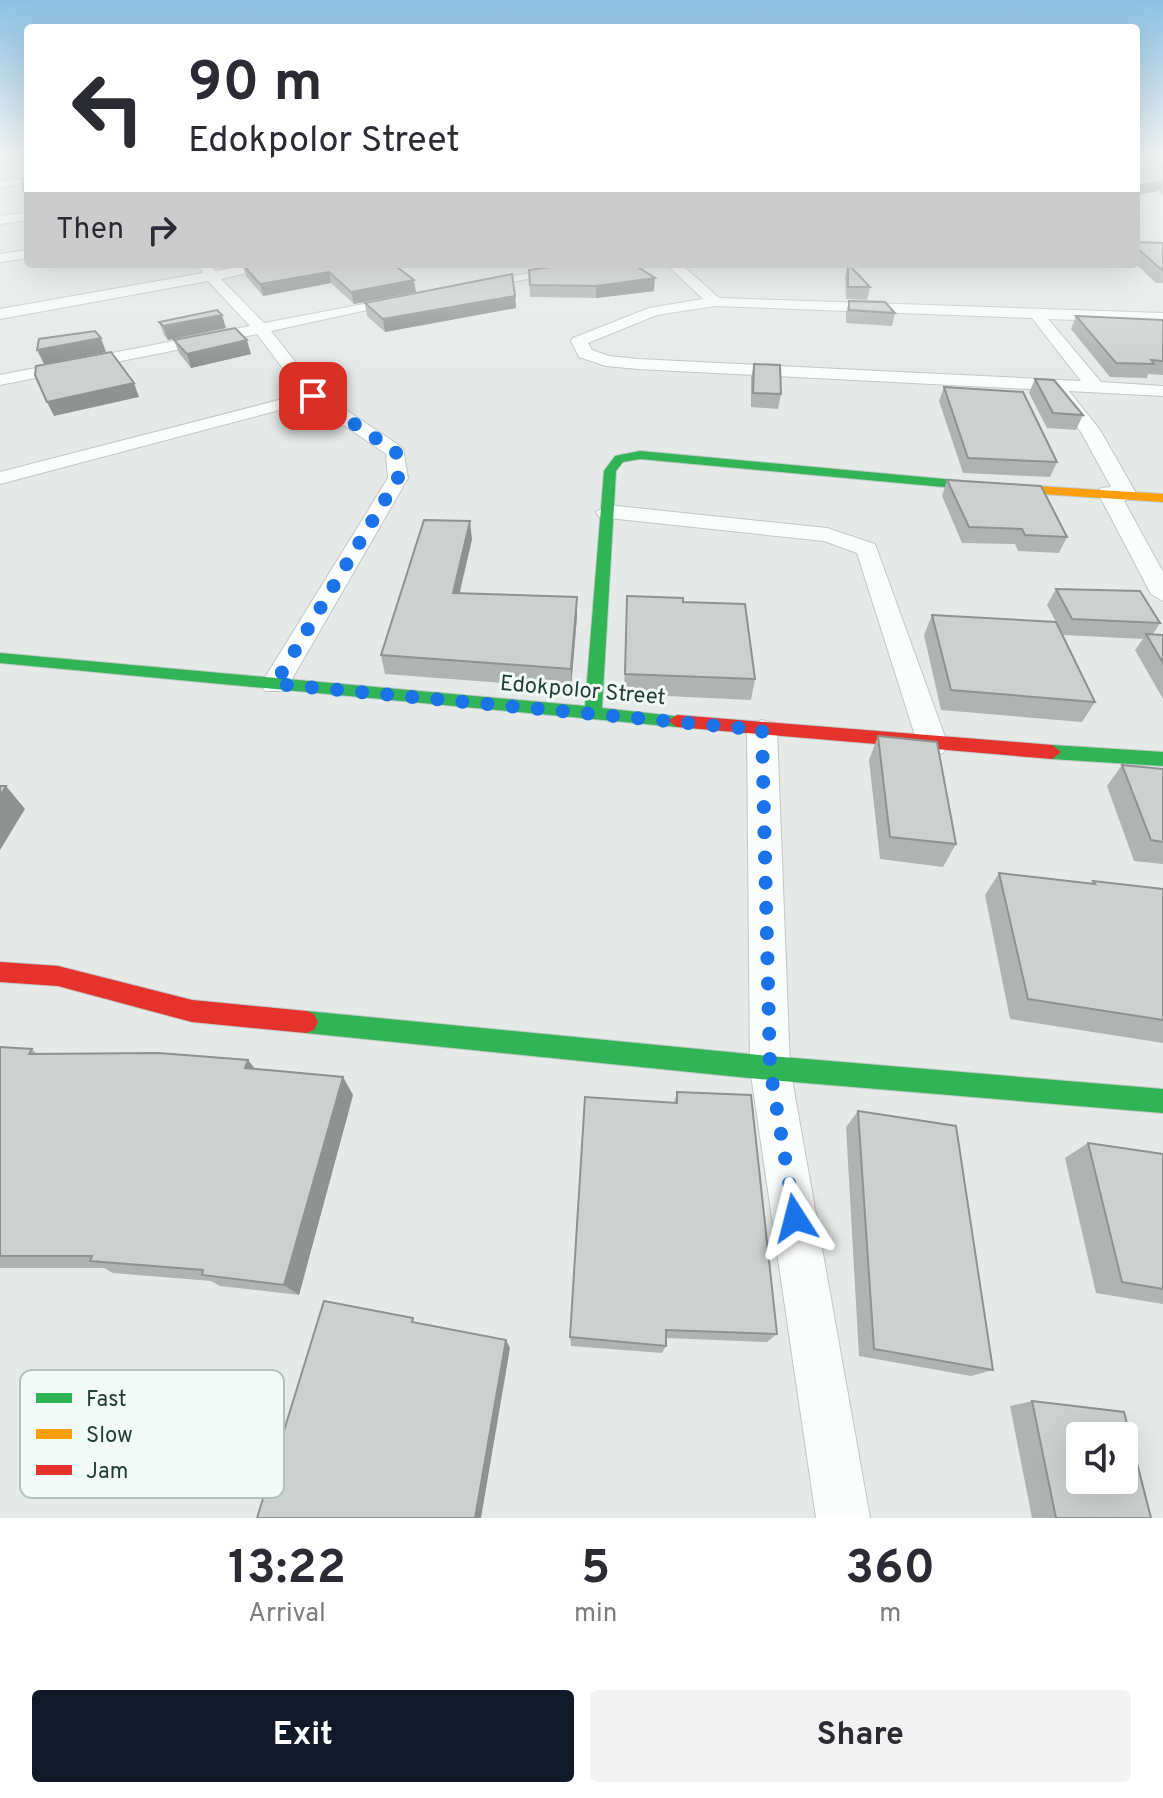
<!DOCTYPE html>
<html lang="en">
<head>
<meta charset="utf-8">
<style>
  :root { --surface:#fff; --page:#f2f2f3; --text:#2b2b33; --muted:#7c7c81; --accent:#111827 }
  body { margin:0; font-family:Overpass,sans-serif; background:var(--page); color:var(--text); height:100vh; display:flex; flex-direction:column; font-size:30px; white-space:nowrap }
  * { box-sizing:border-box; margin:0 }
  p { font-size:26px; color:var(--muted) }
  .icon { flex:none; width:44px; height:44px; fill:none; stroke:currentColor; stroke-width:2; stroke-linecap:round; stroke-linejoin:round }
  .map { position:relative; height:1518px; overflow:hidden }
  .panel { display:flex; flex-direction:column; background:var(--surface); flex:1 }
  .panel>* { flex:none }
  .top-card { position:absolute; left:24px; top:24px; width:1116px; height:244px; border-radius:8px; box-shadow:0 8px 32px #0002; background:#fff; color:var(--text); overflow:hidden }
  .buttons { position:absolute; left:1066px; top:1422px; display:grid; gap:16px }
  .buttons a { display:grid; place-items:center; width:72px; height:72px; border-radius:8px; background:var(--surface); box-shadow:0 8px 32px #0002; font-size:40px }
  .pin { position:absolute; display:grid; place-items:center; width:68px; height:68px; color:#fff; margin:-34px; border-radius:16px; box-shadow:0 4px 12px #0006 }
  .me { position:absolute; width:88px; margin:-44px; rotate:351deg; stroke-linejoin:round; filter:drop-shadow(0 0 6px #0008) }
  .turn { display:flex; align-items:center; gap:28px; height:168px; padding:0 32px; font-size:36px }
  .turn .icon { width:104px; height:104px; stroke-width:2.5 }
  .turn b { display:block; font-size:56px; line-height:68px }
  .then { display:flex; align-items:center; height:76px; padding:0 32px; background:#0003; gap:16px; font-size:30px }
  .eta { display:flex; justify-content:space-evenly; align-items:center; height:136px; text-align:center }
  .eta b { font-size:48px; font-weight:700; line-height:56px }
  .cta { display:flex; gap:16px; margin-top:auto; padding:16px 32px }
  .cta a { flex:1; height:92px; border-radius:8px; background:var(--accent); color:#fff; font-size:32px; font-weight:700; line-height:92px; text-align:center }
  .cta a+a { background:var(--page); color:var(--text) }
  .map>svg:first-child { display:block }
</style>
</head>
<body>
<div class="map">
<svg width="1163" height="1518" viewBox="0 0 1163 1518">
  <rect width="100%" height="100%" fill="#e5eae8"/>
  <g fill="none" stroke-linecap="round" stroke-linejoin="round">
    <g stroke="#c2c7c5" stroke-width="2">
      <g id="street">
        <polygon points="28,178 28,184 0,187 0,181"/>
        <polygon points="28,212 28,220 0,224 0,216"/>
        <polygon points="28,250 28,258 0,262 0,254"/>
        <polygon points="197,264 211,264 215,271 256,264 286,264 221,279 264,323 406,296 413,300 271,331 319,392 403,448 408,478 285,691 265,691 261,684 388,478 386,454 310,402 0,484 0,472 302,394 257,334 0,385 0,375 250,326 208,281 0,319 0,309 203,273"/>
        <polygon points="573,264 603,264 473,290 466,286"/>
        <path d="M666,264H681L719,298L1163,313V323L1048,319L1101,382L1163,386V396L1069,391L1100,430L1137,495L1124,501L1163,572V601L1151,594L1098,493L1101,488L1111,487L1081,432L1049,390L638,369L606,366L579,357L571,341L573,338L649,308L703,299ZM715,306L1032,318L1081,381L638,359L609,356L592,350L588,343L657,315Z"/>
        <polygon points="607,505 827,528 875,544 948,745 943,753 933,756 923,753 918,745 857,553 824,541 599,517 596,512"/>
        <polygon points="762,720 772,723 777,730 790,1068 870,1518 816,1518 750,1068 747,730 752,723"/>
      </g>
    </g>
    <g stroke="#c0c8c5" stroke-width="2">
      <g id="fast">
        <polygon points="640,451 987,483 993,487 987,491 640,459 623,462 616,471 602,708 683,717 686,721 677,727 0,663 0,653 585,706 604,471 615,456"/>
        <polygon points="1052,745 1163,752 1163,766 1052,759 1043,752"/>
        <polygon points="306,1011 770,1056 1163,1089 1163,1113 770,1080 306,1033 298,1030 294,1022 298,1014"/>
      </g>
    </g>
    <g stroke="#c0c8c5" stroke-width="2">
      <polygon id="slow" points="987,483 1163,494 1163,502 983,490 981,487"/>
    </g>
    <g stroke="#c0c8c5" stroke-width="2">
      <g id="jam">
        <polygon points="677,715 1052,745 1061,752 1052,759 677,727 668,721"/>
        <polygon points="0,962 58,966 192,1000 306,1011 314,1014 318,1022 314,1030 306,1033 192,1022 58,986 0,982"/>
      </g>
    </g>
    <use href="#street" fill="#fbfcfc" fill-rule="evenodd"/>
    <use href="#fast" fill="#30b455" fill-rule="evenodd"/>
    <use href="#slow" fill="#ff9f0a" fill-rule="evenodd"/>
    <use href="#jam" fill="#e5322d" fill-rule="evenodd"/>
  </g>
  <g fill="#afb4b2">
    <polygon points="1163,156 1163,196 1159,191"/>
    <polygon points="1136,242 1163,243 1163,283 1156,283 1136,264"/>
    <polygon points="393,264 416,292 354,304 331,283 263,296 246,276 243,265"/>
    <polygon points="848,264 870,287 867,300 846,299 845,276"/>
    <polygon points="529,270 654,291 596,298 530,297"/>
    <polygon points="515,296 516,308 385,332 367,316 365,303"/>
    <polygon points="849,301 895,313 892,326 846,323 846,314"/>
    <polygon points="1076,316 1163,320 1163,375 1148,374 1147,378 1110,377 1071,329"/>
    <polygon points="159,322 226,328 168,340 164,335"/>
    <polygon points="174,340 251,354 191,368 179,353"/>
    <polygon points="754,364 781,394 778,409 751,407 751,378"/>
    <polygon points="1035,379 1083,415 1076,430 1047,428 1029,393"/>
    <polygon points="944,387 1057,462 1050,477 963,473 939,401"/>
    <polygon points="947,480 1067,537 1059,553 1018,551 1015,544 962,543 942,496"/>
    <polygon points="472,539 460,593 577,616 571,688 385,674 381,655"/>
    <polygon points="1056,589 1160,623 1153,634 1163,635 1163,699 1135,650 1143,639 1063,635 1047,605"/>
    <polygon points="627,596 683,602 755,679 751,700 624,694"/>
    <polygon points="932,615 1095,702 1082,722 941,710 924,635"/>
    <polygon points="878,736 956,844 943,867 880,859 869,760"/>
    <polygon points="1122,765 1163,769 1163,864 1134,861 1107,786"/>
    <polygon points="999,873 1091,884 1093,881 1163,889 1163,1043 1010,1019 985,895"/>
    <polygon points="0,1047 32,1049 37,1054 248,1060 255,1069 343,1077 353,1095 299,1295 220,1286 211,1281 113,1273 104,1268 0,1268"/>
    <polygon points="677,1092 777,1334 767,1342 666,1338 666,1346 662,1353 571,1346 570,1337 674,1103"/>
    <polygon points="858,1111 993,1370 971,1376 859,1356 846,1127"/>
    <polygon points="1088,1143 1163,1154 1163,1304 1096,1293 1065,1158"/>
    <polygon points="1032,1401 1151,1518 1032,1518 1010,1406"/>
  </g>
  <g fill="#8f9291">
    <polygon points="1163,182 1159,191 1136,195 1136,186"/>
    <polygon points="329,272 331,283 263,296 260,284"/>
    <polygon points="655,278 654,291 596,298 596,286"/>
    <polygon points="414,280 416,292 354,304 351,292"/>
    <polygon points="515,296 516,308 385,332 383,319"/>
    <polygon points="222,315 226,328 168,340 163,326"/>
    <polygon points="101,338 106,352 44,364 37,350"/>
    <polygon points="247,340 251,354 191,368 187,354"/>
    <polygon points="134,383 139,397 54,416 47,402"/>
    <polygon points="470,521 472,539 455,611 453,593"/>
    <polygon points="577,597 577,616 571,688 571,669"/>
    <polygon points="6,786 25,809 0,850 0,796"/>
    <polygon points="248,1060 262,1078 245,1068"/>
    <polygon points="343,1077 353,1095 299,1295 284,1285"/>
    <polygon points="506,1340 510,1348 481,1518 475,1518"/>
  </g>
  <g fill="#ccd1cf" stroke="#8f9291" stroke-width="2" fill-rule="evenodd">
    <polygon points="1136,156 1163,156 1163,182 1136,186"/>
    <polygon points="28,177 28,217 22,178"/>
    <polygon points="1136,242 1163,243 1163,271 1136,247"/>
    <polygon points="248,264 393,264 414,280 351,292 329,272 260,284 243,265"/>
    <polygon points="571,264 633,264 655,278 596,286 530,285 529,270"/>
    <polygon points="848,264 870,287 848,287"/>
    <polygon points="512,274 515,296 383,319 365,303"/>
    <polygon points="849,301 885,302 895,313 849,310"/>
    <polygon points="217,310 222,315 163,326 159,322"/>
    <polygon points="1076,316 1163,320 1163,361 1151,360 1154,364 1116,363"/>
    <polygon points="235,328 247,340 187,354 174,340"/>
    <polygon points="95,331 101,338 37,350 39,339"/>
    <polygon points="111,352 134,383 47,402 35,375 36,366"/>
    <polygon points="754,364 780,365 781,394 753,393"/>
    <polygon points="1035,379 1054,380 1083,415 1053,413"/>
    <polygon points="944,387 1023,392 1057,462 968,458"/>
    <polygon points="947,480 1041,486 1067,537 1025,535 1022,529 969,527"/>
    <polygon points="424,520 470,521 453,593 577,597 571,669 381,655"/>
    <polygon points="1056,589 1140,591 1160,623 1072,619"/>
    <polygon points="627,596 683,598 683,602 745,604 755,679 625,674"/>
    <polygon points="932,615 1056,622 1095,702 951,690"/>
    <polygon points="1146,634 1163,635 1163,663"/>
    <polygon points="878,736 937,742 956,844 890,837"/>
    <polygon points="1122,765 1163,769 1163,842 1151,840"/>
    <polygon points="0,786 6,786 0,796"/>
    <polygon points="999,873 1095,884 1093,881 1163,889 1163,1020 1028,999"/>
    <polygon points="0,1047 32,1049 29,1054 159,1053 248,1060 245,1068 343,1077 284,1285 202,1275 203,1270 90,1261 92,1256 0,1256"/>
    <polygon points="677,1092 751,1095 777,1334 666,1330 666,1346 570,1337 585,1097 677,1103"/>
    <polygon points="858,1111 956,1126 993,1370 874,1349"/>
    <polygon points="1088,1143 1163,1154 1163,1289 1122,1282"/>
    <polygon points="324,1301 413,1318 412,1322 506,1340 475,1518 257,1518"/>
    <path d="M1032,1401L1124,1412L1151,1518H1056ZM1080,1436H1124V1480H1080Z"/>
  </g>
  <linearGradient id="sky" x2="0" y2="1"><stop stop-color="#8cc1e3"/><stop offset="0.42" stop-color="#f3f6f5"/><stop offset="1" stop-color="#f3f6f5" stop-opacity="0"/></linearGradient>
  <rect width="1163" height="369" fill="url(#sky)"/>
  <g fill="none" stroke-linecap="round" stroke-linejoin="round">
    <polyline stroke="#1a73e8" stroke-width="14" stroke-dasharray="0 25.2" points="313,396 396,452 398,478 275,684 762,730 770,1068 795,1218"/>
  </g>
  <g text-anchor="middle" stroke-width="6" stroke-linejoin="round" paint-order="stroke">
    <g font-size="22" fill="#213f36" stroke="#f2f9f6">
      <text transform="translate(583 689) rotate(5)" y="8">Edokpolor Street</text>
    </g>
  </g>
  <rect x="20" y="1370" width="264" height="128" rx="12" fill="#f2f9f6" stroke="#b3c1bc" stroke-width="2"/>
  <rect x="36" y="1393" width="36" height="10" fill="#30b455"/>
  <rect x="36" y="1429" width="36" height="10" fill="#ff9f0a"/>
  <rect x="36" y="1465" width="36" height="10" fill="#e5322d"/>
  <g font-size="22" fill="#213f36">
    <text x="86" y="1406">Fast</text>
    <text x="86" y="1442">Slow</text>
    <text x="86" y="1478">Jam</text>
  </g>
</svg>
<div class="buttons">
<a><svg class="icon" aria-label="sound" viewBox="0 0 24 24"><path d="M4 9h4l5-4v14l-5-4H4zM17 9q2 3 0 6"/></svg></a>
</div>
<div class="pin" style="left:313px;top:396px;background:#d93025"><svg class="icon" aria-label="arrive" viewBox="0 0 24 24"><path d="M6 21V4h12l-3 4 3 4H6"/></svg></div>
<svg class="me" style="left:795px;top:1218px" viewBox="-20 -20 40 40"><path d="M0-17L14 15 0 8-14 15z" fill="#1a73e8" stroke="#fff" stroke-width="4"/></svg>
<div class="top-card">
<div class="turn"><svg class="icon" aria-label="left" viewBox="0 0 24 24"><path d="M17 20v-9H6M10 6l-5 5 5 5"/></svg><div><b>90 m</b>Edokpolor Street</div></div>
<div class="then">Then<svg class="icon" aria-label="right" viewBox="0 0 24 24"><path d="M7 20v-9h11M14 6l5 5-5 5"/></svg></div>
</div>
</div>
<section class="panel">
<div class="eta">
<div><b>13:22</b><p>Arrival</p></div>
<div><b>5</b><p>min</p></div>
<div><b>360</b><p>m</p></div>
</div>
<div class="cta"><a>Exit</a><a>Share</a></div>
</section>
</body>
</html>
